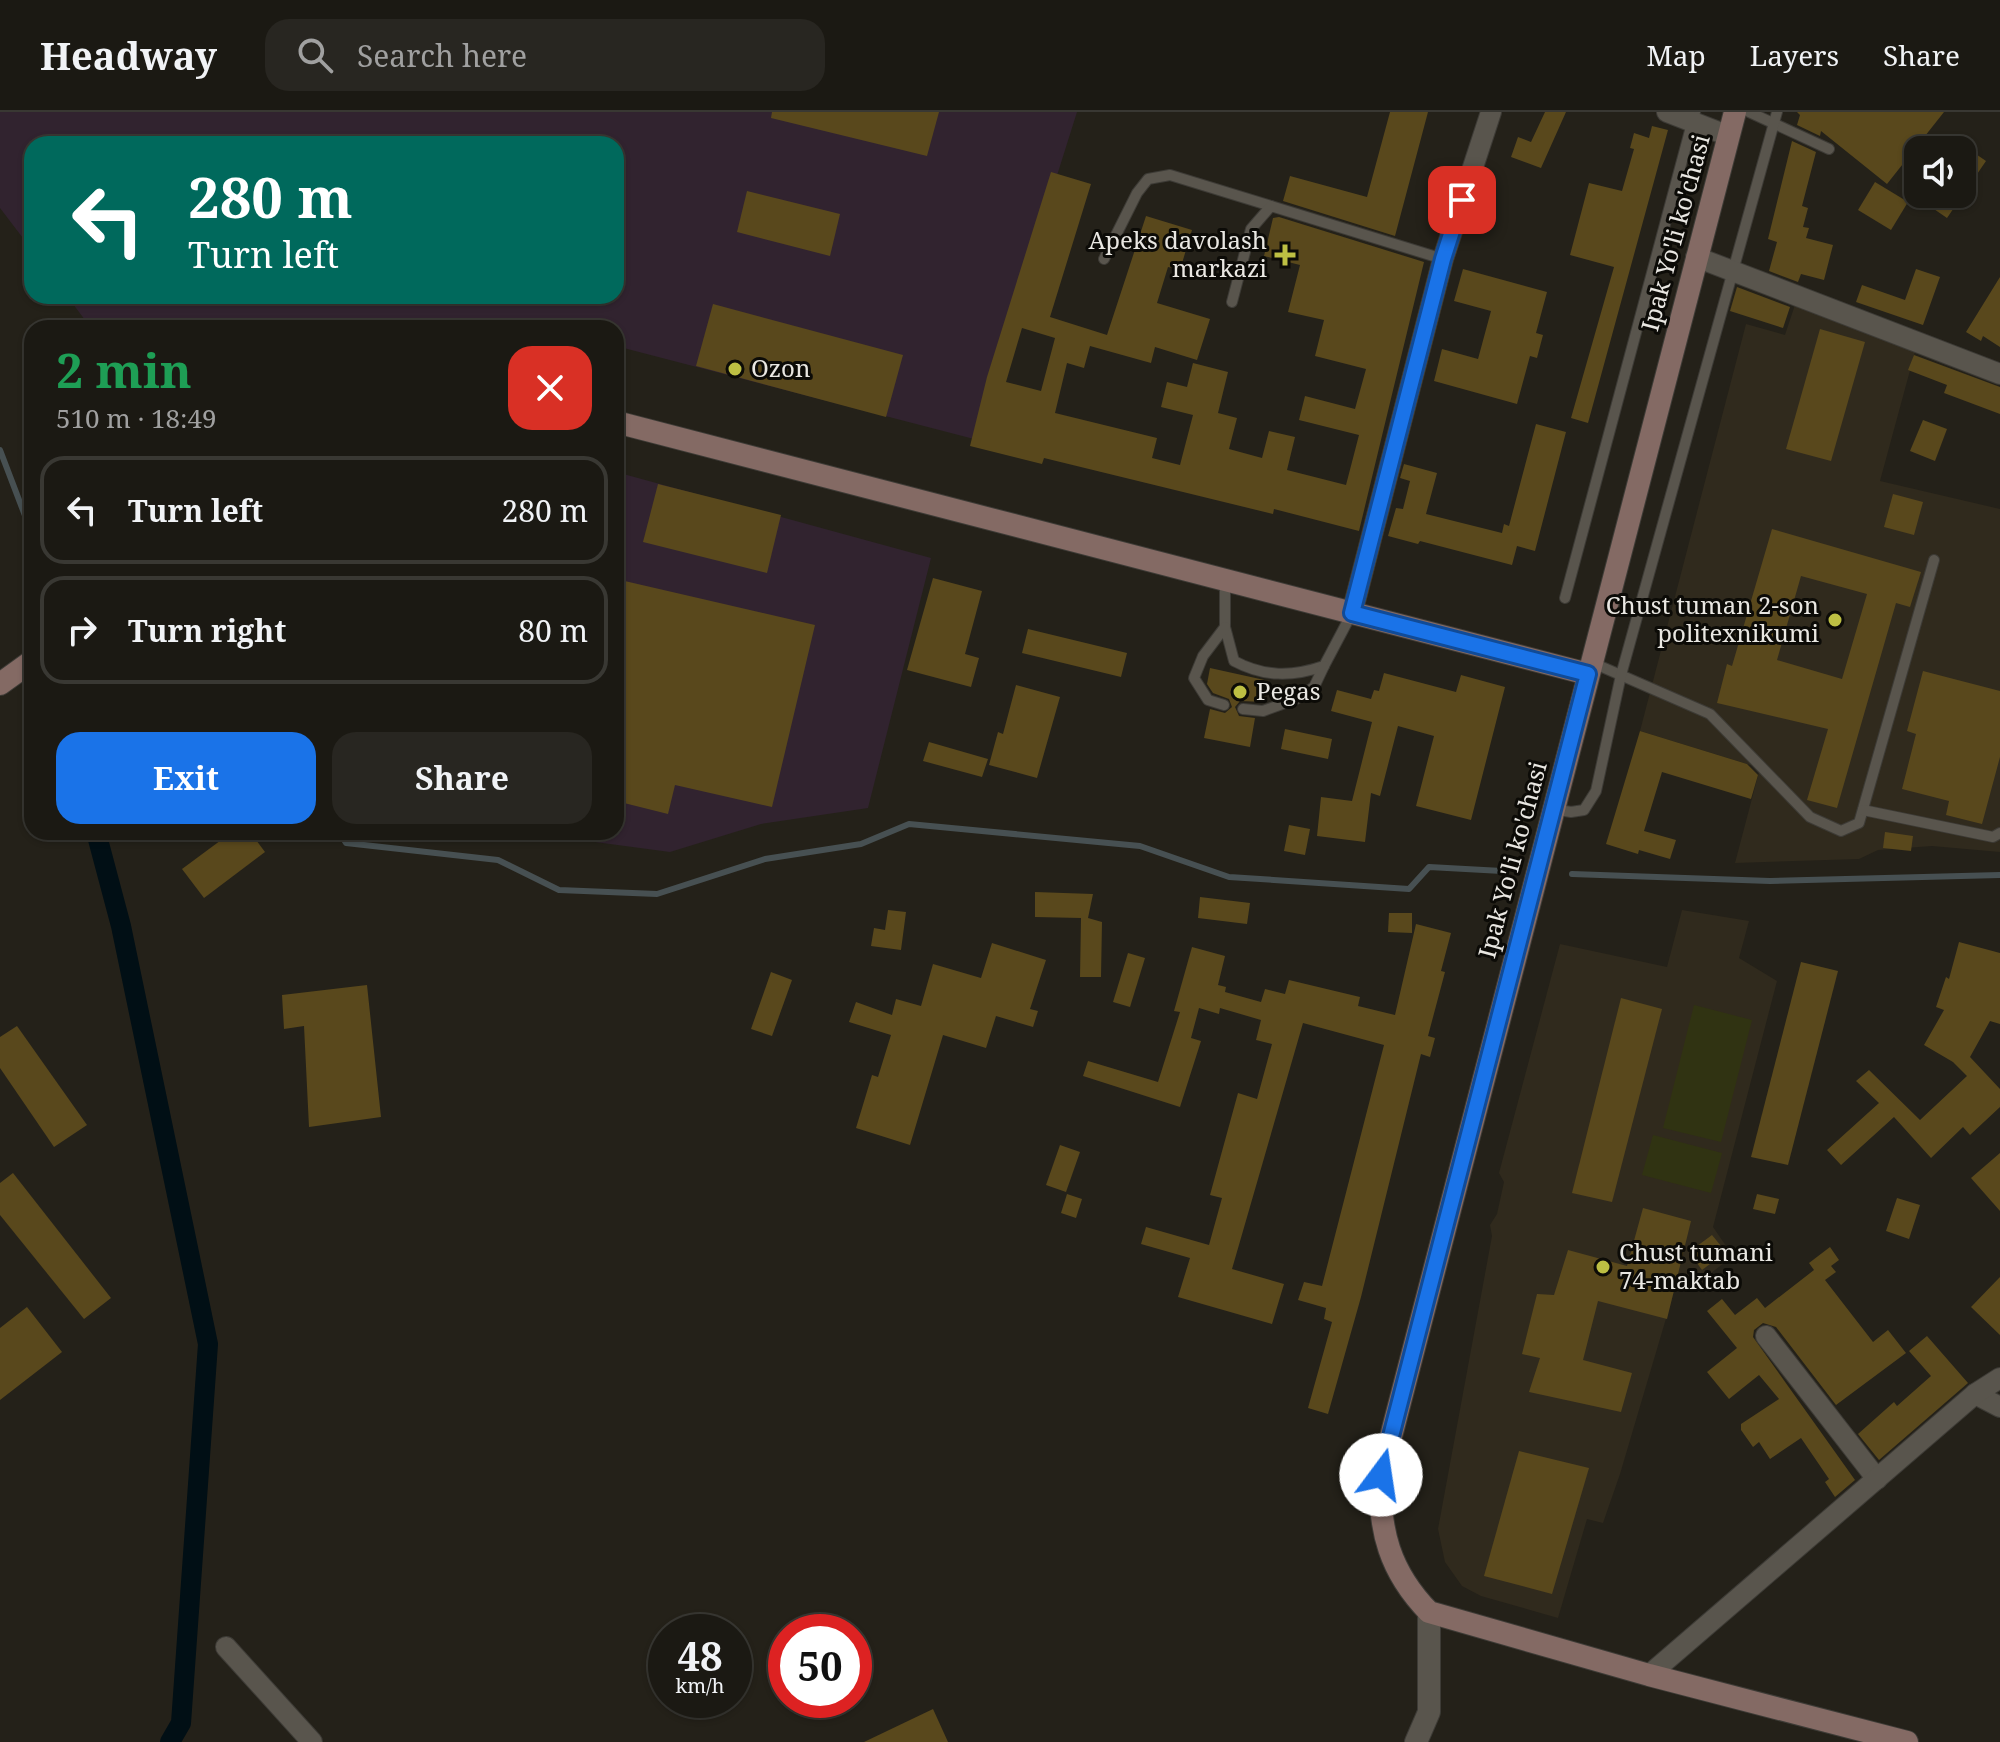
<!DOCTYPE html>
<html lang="en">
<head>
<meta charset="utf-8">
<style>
  :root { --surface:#1b1913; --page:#282621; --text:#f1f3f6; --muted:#a0a0a0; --line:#393833; --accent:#1a73e8 }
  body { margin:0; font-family:"Noto Serif",serif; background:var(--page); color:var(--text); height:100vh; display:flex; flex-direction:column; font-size:30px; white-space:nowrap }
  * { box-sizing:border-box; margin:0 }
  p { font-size:26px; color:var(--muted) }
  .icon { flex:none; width:44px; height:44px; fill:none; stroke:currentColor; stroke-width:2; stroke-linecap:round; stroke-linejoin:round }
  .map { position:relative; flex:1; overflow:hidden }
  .details { position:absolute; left:24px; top:208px; width:600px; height:520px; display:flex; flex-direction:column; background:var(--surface); border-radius:24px; box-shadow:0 2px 6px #0004,0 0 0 2px var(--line) }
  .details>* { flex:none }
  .guide { position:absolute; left:24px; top:24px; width:600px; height:168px; border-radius:24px; box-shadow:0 2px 6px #0004,0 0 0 2px var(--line); background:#00695c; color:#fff; overflow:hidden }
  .fabs { position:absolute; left:1904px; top:24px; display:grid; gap:16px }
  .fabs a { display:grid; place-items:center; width:72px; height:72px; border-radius:16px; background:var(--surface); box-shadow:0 2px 6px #0004,0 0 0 2px var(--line); font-size:40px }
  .speed { position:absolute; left:648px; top:1502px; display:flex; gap:16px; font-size:40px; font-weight:700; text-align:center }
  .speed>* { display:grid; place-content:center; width:104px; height:104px; border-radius:50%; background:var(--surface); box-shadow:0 2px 6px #0004,0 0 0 2px var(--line); line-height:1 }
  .speed small { font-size:20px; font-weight:400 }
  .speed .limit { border:12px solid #d22; background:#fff; color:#111 }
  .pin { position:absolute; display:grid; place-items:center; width:68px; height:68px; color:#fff; margin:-34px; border-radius:16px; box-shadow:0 4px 12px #0006 }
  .me { position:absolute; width:88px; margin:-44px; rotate:14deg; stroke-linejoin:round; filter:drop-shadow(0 0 6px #0008) }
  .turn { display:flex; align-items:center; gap:28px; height:168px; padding:0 32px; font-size:36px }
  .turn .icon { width:104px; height:104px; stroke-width:2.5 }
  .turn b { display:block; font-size:56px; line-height:68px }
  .round { display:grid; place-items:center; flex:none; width:84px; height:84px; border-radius:24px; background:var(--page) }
  .head { display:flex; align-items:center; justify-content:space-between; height:136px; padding:0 32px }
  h1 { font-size:48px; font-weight:700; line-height:60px; color:#1e9e55 }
  .action { display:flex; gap:16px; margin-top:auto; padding:16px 32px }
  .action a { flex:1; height:92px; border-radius:24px; background:var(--accent); color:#fff; font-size:32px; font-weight:700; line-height:92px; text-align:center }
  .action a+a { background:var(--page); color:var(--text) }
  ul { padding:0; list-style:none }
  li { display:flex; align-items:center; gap:24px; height:108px; margin:0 16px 12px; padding:0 16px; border:4px solid var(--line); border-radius:24px }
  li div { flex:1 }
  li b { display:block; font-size:30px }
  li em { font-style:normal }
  header { display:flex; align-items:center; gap:48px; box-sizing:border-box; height:112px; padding:0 40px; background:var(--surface); border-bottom:2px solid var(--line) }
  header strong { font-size:38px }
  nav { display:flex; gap:44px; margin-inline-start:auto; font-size:28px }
  .search { width:560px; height:72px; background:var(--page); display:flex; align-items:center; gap:20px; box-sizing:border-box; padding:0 28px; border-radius:24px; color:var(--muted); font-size:30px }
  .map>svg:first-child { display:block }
</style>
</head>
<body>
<header>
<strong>Headway</strong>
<div class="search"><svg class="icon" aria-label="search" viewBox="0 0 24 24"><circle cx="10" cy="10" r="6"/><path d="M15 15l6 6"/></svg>Search here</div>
<nav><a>Map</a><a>Layers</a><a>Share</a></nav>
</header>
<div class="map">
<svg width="2000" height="1630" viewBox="0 0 2000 1630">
  <rect width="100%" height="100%" fill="#242119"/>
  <g fill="#302a1d">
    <polygon points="1796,190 1915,240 1880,369 2000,397 2000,740 1932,734 1878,738 1859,747 1735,751 1760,656 1640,619 1746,212 1785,223"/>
    <polygon points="1682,798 1749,809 1739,846 1777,869 1713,1115 1733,1144 1706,1165 1678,1166 1620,1362 1603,1411 1587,1407 1558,1506 1481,1484 1462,1474 1445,1450 1438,1417 1492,1124 1490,1113 1497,1102 1504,1070 1499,1061 1560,832 1667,855"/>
  </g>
  <g fill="#31232f">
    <polygon points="0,0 1077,0 974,327 616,234 616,216 91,216 67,184 616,184 616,32 32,32 32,138 0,96"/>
    <polygon points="616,360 931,446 868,696 761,712 670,740 520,720 616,720"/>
  </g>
  <g fill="#303312">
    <polygon points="1694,893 1752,908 1721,1030 1663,1016"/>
    <polygon points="1653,1023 1722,1041 1711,1081 1642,1063"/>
  </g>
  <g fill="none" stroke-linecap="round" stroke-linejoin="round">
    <g stroke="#475052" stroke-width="6">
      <polyline points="0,338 32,422"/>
      <polyline points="339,720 346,731 498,748 559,778 657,782 765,747 861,732 909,712 1140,734 1229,765 1409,777 1429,755 1502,759"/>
      <polyline points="1572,762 1770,769 2000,763"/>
    </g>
    <polyline stroke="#010f15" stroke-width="20" points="96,720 121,814 208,1232 181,1611 170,1630"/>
  </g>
  <g fill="#59481c" fill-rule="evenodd">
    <polygon points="772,0 939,0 927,44 771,6"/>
    <polygon points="1390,0 1428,0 1395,124 1283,89 1290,64 1367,85"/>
    <polygon points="1545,0 1566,0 1541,56 1511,45 1518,25 1531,30"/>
    <polygon points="1797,0 1944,0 1887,72 1821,19 1820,24 1797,13 1800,3"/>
    <polygon points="1652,14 1668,18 1588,311 1571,306 1614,155 1570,143 1589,71 1622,79 1634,37 1630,36 1634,21 1649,26"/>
    <polygon points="1792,29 1816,40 1802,94 1808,96 1803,115 1809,116 1806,126 1833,133 1824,168 1801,162 1798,170 1769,159 1777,130 1768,127"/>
    <polygon points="1970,38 1986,49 1947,106 1931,95 1940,82 1962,82 1962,50"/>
    <path d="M1051,60L1091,72L1050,205L1107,223L1146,104L1192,118L1180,158L1168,155L1157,191L1210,207L1197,248L1155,235L1151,251L1090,234L1084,256L1067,251L1055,301L1157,326L1152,346L1180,353L1193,303L1161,295L1167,270L1187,275L1193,251L1228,260L1218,301L1237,306L1229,337L1262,346L1269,319L1295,325L1287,358L1346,373L1359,323L1299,308L1305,284L1355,297L1366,257L1315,244L1324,208L1288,200L1300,153L1264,144L1273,106L1279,105L1424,150L1359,419L1274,397L1273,402L1044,346L1042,352L970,334L987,265ZM1022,216L1055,226L1041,279L1006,270Z"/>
    <polygon points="1875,70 1908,90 1891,118 1858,98"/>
    <polygon points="747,79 840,102 830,144 737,120"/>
    <polygon points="1463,157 1547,180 1536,221 1543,223 1537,246 1530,244 1517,292 1434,269 1442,237 1478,247 1491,199 1454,189"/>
    <polygon points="1916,157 1940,165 1923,213 1856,190 1862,173 1905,188"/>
    <polygon points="2000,165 2000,235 1983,224 1981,229 1966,220"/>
    <polygon points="1737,175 1790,195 1783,216 1730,199"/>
    <polygon points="713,192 903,243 886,305 696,254"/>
    <polygon points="1820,217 1865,230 1831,349 1786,337"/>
    <polygon points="1914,243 2000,275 2000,302 1944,281 1947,273 1908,258"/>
    <polygon points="1923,308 1947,317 1935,349 1910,339"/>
    <polygon points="1536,312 1566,320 1535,439 1517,434 1512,453 1420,429 1418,432 1388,424 1396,396 1403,397 1410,369 1400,366 1404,352 1437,361 1426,402 1502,421 1504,412 1509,414"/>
    <polygon points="658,372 781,403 767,461 643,430"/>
    <polygon points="1893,382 1923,390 1914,423 1884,415"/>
    <path d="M1772,417L1921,460L1910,495L1896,491L1837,696L1807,688L1828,617L1717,591L1727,552L1732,554ZM1801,464L1867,482L1842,567L1777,548Z"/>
    <polygon points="933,466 982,479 965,542 979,546 971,575 907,558"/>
    <polygon points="616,467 815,513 772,695 675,673 668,702 616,689"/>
    <polygon points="1028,517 1127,541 1121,565 1022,541"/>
    <polygon points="1210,556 1269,569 1265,590 1240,589 1235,595 1239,604 1255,606 1250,635 1204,626 1210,597 1225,601 1232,595 1229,587 1213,581 1207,572"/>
    <polygon points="1923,559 2000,579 2000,645 1982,712 1946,703 1949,689 1902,677 1916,622 1907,619"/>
    <polygon points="1384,561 1456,580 1461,563 1505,575 1471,708 1416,694 1434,624 1398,614 1380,684 1371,681 1365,730 1317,724 1321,685 1352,689 1372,610 1331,599 1337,578 1371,587 1374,578 1379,579"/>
    <polygon points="1016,573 1060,585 1037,666 989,653 998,620 1003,622"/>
    <polygon points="1285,617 1332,627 1328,647 1281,637"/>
    <polygon points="1640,619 1747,652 1758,663 1751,687 1662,660 1644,719 1676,728 1670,747 1639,738 1638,742 1606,732"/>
    <polygon points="929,630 988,647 982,665 923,649"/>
    <polygon points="1289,713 1310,717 1305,743 1284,739"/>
    <polygon points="232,720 250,720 265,740 204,786 182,757"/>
    <polygon points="1885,720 1913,724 1911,739 1883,736"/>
    <polygon points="1035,780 1093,782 1088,806 1102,810 1101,865 1080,865 1081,806 1035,805"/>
    <polygon points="1200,785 1250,791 1247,812 1198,806"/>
    <polygon points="888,798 906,800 901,838 871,834 874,816 885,818"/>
    <polygon points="1389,801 1412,801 1412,821 1388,820"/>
    <polygon points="1416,812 1451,821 1441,859 1445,860 1428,924 1435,926 1430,945 1421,942 1361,1185 1328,1302 1308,1296 1332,1210 1324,1207 1326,1196 1298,1188 1304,1170 1322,1174 1384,933 1303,911 1232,1157 1284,1172 1272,1212 1178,1185 1190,1146 1141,1132 1146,1115 1209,1133 1222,1086 1210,1083 1238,981 1257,987 1272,932 1256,928 1261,908 1220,896 1219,902 1199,896 1191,926 1201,929 1180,995 1083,964 1088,949 1158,970 1180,900 1174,899 1192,835 1225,844 1218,873 1226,875 1225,880 1261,890 1265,877 1285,882 1289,868 1360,885 1358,894 1395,903"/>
    <polygon points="1959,830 2000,841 2000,912 1990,909 1970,945 2000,977 2000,995 1970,1023 1963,1015 1931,1046 1894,1005 1841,1053 1827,1038 1879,991 1856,969 1869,958 1920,1008 1967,964 1953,950 1924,933 1944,898 1936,895 1946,865 1949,867"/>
    <polygon points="992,831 1046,848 1030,897 1038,899 1033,915 996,904 986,936 943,923 910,1033 856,1016 872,963 878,965 891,923 849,910 856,890 892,903 896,887 921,894 933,852 981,866"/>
    <polygon points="1128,841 1145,846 1130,895 1113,890"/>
    <polygon points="1801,850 1838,859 1788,1053 1751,1045"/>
    <polygon points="771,860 792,868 772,924 751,917"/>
    <polygon points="367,873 381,1005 309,1015 304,914 284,917 282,883"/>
    <polygon points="1621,886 1662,897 1612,1090 1572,1081"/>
    <polygon points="17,914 87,1013 54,1035 0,956 0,925"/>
    <polygon points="1060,1033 1080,1040 1066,1080 1046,1073"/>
    <polygon points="2000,1041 2000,1099 1971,1066"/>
    <polygon points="13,1061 111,1186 84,1207 0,1103 0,1071"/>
    <polygon points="1067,1082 1082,1087 1076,1106 1061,1101"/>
    <polygon points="1757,1082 1779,1087 1775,1102 1753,1097"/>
    <polygon points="1897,1086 1920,1093 1909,1127 1886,1119"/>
    <polygon points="1643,1096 1691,1109 1667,1207 1598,1189 1583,1248 1632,1261 1621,1300 1529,1280 1540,1246 1522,1242 1537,1182 1554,1183 1568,1138 1627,1154"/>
    <polygon points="1712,1123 1726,1140 1702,1158 1689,1140"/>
    <polygon points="1830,1135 1839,1148 1831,1154 1836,1160 1825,1168 1873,1230 1888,1218 1906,1241 1836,1293 1776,1215 1763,1211 1754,1218 1753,1225 1855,1368 1835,1385 1825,1370 1829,1367 1801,1326 1770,1347 1759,1330 1753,1335 1741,1318 1741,1312 1779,1287 1759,1263 1729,1287 1707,1260 1737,1236 1707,1199 1722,1187 1735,1203 1757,1186 1765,1196 1814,1158 1809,1151"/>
    <polygon points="2000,1165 2000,1223 1971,1195"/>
    <polygon points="27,1195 62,1240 0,1288 0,1216"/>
    <polygon points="1927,1224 1968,1271 1879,1348 1858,1322 1894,1290 1897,1294 1931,1264 1909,1239"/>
    <polygon points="1519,1339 1589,1356 1552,1482 1484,1464"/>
    <polygon points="933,1597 948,1630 864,1630"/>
  </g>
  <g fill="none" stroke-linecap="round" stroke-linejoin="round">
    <g stroke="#3d3b36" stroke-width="12">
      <g id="service">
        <polyline points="1749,0 1829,37"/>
        <polyline points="1104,147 1137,81 1148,67 1170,63 1271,94"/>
        <polyline points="1232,190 1251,117 1271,94 1443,147"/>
        <path d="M1225,467V515L1234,549C1264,565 1292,565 1324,554L1352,501"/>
        <polyline points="1565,486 1695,0"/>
        <polyline points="1593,551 1710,602 1810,705 1841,719 1859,711 1934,448"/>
        <polyline points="1224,593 1208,588 1194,566 1203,544 1225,515"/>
        <polyline points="1243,597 1263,599 1296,587 1314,575 1324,554"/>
        <polyline points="1553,697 1571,700 1584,698 1596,679 1621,563 1777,0"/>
        <polyline points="1863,698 1993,725 2000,721"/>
      </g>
    </g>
    <g stroke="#3d3b36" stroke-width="22">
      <g id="minor">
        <polyline points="1667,0 1729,24"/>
        <polyline points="1696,145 2000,262"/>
        <polyline points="1352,501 1443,147 1491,0"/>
        <polyline points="1766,1224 1877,1367"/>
        <polyline points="1975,1282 2000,1295"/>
        <polyline points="226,1535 312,1630"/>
        <polyline points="1649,1563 1975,1282 2000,1266"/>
      </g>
    </g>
    <g stroke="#3d3b36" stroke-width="24">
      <polyline id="tertiary" points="1416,1630 1429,1600 1429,1500"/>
    </g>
    <g stroke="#3d3b36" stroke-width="24">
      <g id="secondary">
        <path d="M1735,0L1381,1363C1378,1418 1390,1460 1429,1500L1649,1563L1907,1630"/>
        <polyline points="616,310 1588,562"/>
        <polyline points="0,572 32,549"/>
      </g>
    </g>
    <use href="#service" stroke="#59554d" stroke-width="10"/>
    <use href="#minor" stroke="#59554d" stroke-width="20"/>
    <use href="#tertiary" stroke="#59554d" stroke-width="22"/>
    <use href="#secondary" stroke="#846a64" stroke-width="22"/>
  </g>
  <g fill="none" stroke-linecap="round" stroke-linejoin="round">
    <g stroke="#114b97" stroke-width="20">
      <polyline id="route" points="1381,1363 1588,562 1352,501 1443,147 1462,88"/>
    </g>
    <use href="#route" stroke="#1a73e8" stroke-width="14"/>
  </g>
  <g fill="#bdbf43" stroke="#0c0b07" stroke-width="3">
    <path d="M1281 131h8v8h8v8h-8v8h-8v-8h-8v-8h8z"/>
    <circle cx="735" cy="257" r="8"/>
    <circle cx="1835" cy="508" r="8"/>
    <circle cx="1240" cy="580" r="8"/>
    <circle cx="1603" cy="1155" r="8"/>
  </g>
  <g text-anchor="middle" stroke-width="6" stroke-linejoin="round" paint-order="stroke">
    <g font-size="24" fill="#e9e7e2" stroke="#0c0b07">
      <text transform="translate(1676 121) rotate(-75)" y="8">Ipak Yo'li ko'chasi</text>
      <text transform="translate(1513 748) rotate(-75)" y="8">Ipak Yo'li ko'chasi</text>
    </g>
    <g font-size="24" fill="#e9e7e2" stroke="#0c0b07" text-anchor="start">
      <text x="1267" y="137" text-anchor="end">Apeks davolash<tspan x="1267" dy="28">markazi</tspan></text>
      <text x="751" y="265">Ozon</text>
      <text x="1819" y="502" text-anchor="end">Chust tuman 2-son<tspan x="1819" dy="28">politexnikumi</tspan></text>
      <text x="1256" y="588">Pegas</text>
      <text x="1619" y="1149">Chust tumani<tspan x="1619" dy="28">74-maktab</tspan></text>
    </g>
  </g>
</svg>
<div class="fabs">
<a><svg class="icon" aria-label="sound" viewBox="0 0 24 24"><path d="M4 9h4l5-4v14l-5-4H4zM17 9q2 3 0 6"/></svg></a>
</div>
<div class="speed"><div>48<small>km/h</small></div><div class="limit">50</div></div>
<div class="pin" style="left:1462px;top:88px;background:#d93025"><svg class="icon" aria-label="arrive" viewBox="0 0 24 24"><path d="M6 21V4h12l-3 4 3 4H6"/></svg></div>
<svg class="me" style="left:1381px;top:1363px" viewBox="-20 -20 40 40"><circle r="19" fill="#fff"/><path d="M0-13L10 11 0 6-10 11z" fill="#1a73e8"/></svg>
<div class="guide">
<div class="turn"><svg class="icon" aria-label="left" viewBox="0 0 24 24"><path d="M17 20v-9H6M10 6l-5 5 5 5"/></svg><div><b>280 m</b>Turn left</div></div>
</div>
<section class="details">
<div class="head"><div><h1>2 min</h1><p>510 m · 18:49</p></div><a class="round" style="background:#d93025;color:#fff"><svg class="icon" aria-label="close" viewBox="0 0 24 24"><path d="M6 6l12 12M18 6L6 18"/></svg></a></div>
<ul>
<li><svg class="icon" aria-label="left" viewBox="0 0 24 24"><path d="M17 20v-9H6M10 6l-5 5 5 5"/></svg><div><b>Turn left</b></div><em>280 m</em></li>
<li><svg class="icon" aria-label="right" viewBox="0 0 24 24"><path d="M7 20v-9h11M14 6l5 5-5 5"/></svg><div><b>Turn right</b></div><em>80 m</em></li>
</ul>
<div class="action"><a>Exit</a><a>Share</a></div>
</section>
</div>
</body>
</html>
